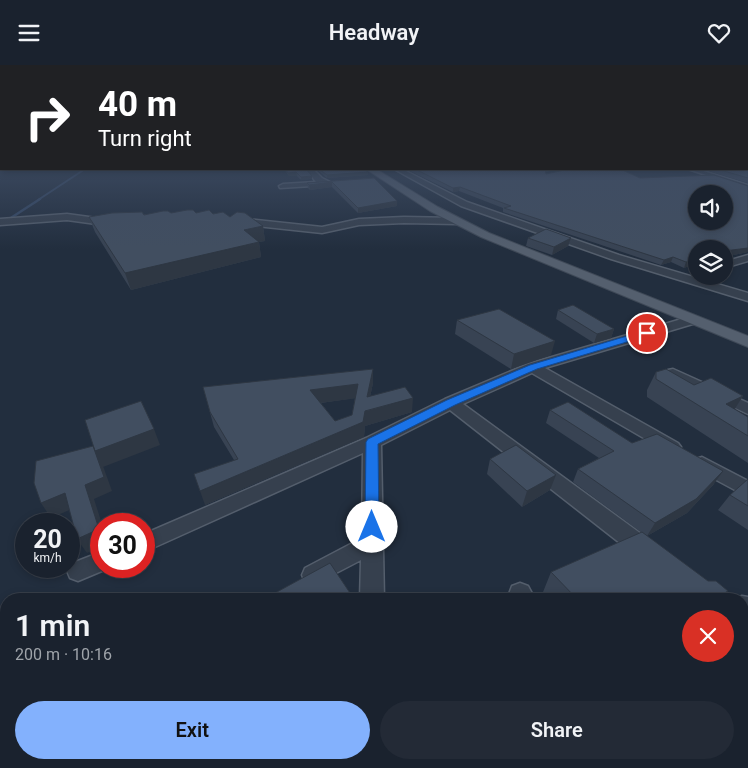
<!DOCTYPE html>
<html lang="en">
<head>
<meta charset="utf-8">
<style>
  :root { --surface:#1a222e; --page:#232a36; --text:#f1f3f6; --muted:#9fa4aa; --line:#383f4a; --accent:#83b1fd }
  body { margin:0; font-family:Roboto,sans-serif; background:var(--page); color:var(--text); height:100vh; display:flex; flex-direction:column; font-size:19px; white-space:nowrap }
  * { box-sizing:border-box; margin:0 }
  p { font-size:16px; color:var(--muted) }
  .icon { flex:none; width:28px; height:28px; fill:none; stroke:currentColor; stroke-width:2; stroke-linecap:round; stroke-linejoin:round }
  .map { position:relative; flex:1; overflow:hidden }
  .sheet { position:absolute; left:0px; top:528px; width:749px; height:176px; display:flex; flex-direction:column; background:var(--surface); border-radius:20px 20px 0 0; box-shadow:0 2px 8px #0003,0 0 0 1px var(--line) }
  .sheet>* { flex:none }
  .banner { position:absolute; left:0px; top:0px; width:749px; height:105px; box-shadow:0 2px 8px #0003,0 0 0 1px var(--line); background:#202124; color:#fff; overflow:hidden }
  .tools { position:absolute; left:688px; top:120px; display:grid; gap:10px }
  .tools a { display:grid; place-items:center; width:45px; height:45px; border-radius:50%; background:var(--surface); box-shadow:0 2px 8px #0003,0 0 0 1px var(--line); font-size:25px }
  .speed { position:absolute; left:15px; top:448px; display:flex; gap:10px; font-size:25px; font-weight:700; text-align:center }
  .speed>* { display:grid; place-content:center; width:65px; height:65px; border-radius:50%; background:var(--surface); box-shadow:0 2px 8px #0003,0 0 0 1px var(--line); line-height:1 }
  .speed small { font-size:12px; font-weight:400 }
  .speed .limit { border:8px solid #d22; background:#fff; color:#111 }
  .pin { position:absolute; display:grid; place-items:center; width:42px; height:42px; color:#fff; margin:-21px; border:2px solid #fff; border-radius:50%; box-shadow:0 1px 5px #0007 }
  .me { position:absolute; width:55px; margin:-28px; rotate:0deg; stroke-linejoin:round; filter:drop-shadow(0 0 4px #0008) }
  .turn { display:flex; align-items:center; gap:18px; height:105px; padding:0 15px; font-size:22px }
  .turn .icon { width:65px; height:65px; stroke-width:2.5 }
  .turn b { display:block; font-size:35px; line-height:42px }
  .round { display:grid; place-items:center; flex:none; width:52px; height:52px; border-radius:26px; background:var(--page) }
  .headline { display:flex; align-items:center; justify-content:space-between; height:85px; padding:0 15px }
  h1 { font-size:30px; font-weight:600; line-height:38px }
  .primary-button { display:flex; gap:10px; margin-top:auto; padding:10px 15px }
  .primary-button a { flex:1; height:58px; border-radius:30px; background:var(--accent); color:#111; font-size:20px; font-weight:600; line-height:58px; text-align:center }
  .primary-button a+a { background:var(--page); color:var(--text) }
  header { display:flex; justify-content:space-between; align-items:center; height:65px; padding:0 15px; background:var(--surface); font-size:22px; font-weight:600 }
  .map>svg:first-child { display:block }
</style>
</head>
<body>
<header><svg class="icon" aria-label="menu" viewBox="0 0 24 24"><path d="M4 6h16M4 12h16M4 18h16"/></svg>Headway<svg class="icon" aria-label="heart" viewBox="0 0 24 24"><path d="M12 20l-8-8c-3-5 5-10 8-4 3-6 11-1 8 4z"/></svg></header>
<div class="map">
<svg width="748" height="703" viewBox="0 0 748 703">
  <rect width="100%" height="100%" fill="#222e3e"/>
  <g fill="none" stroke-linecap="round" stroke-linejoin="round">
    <polyline stroke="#354966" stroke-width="2" points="38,135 85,104"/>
    <polyline stroke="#354966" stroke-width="2.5" points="0,160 40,134"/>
    <g stroke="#545e6c" stroke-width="3">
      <g id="minor">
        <polygon points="306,104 313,104 322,113 332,118 328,120 280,123 279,121 283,119 316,117"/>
        <polygon points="394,104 402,104 467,137 619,190 748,228 748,236 611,194 461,141"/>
        <polygon points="688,104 697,104 748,120 748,124"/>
        <polygon points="67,149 111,155 115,158 111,161 67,155 0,160 0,154"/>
        <polygon points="404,152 457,153 461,156 457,159 404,158 359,160 322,168 238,159 234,156 238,153 322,162 359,154"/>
        <polygon points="748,190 748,196 724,203 724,197"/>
        <polygon points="692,251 696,252 698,255 696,258 545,303 678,378 681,382 678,386 672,388 666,386 532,308 463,339 655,479 658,486 655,493 647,495 639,493 450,345 381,380 384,534 360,534 361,495 313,520 305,517 302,510 305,503 362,473 363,388 144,487 144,469 366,373 445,334 528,299"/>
        <polygon points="673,304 748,338 748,349 668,311 666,308 668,305"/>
        <polygon points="702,392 748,416 748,432 696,404 693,399 696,394"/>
        <polygon points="101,487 101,501 109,501 109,503 78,516 70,513 67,506 70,499"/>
        <polygon points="520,518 528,521 535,534 511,534 509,529 512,521"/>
        <polygon points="742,531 748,532 748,554 742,553 742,534 735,534"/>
        <polygon points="363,698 392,698 394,703 364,703"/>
        <polygon points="677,698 711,698 713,703 679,703"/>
      </g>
    </g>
    <g stroke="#3f4957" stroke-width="2">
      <polygon id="major" points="366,104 376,104 438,142 489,168 748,271 748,282 481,172 430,146"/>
    </g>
    <use href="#minor" fill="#36404e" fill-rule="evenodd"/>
    <use href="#major" fill="#545f6e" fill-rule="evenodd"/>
  </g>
  <g fill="#384353" fill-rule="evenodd">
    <polygon points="748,86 748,118 702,104 748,104"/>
    <polygon points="284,104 306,104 312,111 312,114 301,115 297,111 289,111"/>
    <polygon points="316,104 363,104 368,110 327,113"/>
    <polygon points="405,104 554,104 553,105 546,107 546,109 566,105 565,104 620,104 640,113 748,121 748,187 724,192 724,184 696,184 696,202 692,200 684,203 671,197 661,200 503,147 503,143 459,126 453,127 408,105"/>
    <polygon points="374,113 397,141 358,148 332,122 310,125 308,123 307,118"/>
    <polygon points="171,148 196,148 213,149 230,152 263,161 265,176 259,177 261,192 131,225 95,167 89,152"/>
    <polygon points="528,173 571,173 568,181 552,190 526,181"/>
    <polygon points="558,245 614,264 611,273 594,278 556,254"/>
    <polygon points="457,255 551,290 511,304 455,269"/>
    <polygon points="656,307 694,320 743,331 735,344 748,352 748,398 647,332 647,325"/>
    <path d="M373,318L370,332L412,347L365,361L364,372L205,440L234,395L214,362L203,322ZM355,333L352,350L335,356L321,338Z"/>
    <polygon points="550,345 632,378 714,419 687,448 647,471 721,534 549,534 543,527 551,507 642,468 573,417 578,404 599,393 546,358"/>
    <polygon points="490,394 550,425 522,442 487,409"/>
    <polygon points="748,414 748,465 718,445 730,430"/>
    <polygon points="552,698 620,698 614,703 556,703"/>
    <polygon points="627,698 686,698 691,703 632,703"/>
  </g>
  <g fill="#2e3743">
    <polygon points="545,104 554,104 553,105 545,107"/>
    <polygon points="296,107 297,111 289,111 288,108"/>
    <polygon points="368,107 368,110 327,113 327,110"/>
    <polygon points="312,111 312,114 301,115 301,112"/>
    <polygon points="332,117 332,122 310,125 309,120"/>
    <polygon points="460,122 459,126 453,127 453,123"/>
    <polygon points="397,136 397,141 358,148 358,143"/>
    <polygon points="263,161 265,176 259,177 261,192 131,225 125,208 244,165"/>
    <polygon points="571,173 568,181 552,190 554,182"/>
    <polygon points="748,183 748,187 724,192 724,186"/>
    <polygon points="673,192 671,197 661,200 664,195"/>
    <polygon points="695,195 692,200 684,203 686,197"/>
    <polygon points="614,264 611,273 594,278 597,269"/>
    <polygon points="555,276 551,290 511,304 514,289"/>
    <polygon points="373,304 373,318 367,346 413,333 412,347 365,361 364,372 205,440 200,426 363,357 367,332"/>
    <polygon points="358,319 358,333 312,339 310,325"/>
    <polygon points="743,331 731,350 726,339"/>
    <polygon points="154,364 160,380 103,402 103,401 112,426 94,434 102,459 101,481 87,488 77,474 85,420 93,381"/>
    <polygon points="723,406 714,419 687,448 647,471 655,458"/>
    <polygon points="556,410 550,425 522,442 527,426"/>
    <polygon points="65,428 74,443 51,453 41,438"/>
    <polygon points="728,526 721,534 714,534"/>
    <rect x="47" y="698" width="17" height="5"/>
  </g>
  <g fill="#414e60" stroke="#2e3743" fill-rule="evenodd">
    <polygon points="748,86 748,113 717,104 748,104"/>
    <polygon points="285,104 306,104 312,111 301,112 296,107 288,108"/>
    <polygon points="319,104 363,104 368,107 327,110"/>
    <path d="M415,104H545L546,109L569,104H620L640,113L714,110L748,121V183L724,186V184H696V195H695L686,197L673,192L664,195L504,143L511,141L460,122L453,123ZM696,129H724V156H696Z"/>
    <polygon points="374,113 397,136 358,143 332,117 309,120 307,118"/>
    <polygon points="187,145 193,145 196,148 209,145 213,149 223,147 230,152 237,147 245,148 263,161 244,165 259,177 125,208 89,152 112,148 142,147 144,150 163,146 168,146 171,148"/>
    <polygon points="546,164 571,173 554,182 528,173"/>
    <polygon points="573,240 614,264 597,269 558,245"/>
    <polygon points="499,244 555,276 514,289 457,255"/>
    <path d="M373,304L367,332L405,322L413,333L365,346L363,357L200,426L194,409L238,394L210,347L203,322ZM358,319L352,350L335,356L310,325Z"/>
    <polygon points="666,304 694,320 711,313 743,331 726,339 748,352 748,371 656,314 656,307"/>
    <polygon points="141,336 154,364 95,386 85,355"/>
    <polygon points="568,337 632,378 657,369 723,406 696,434 655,458 578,404 614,386 550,345"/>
    <polygon points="516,380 556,410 527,426 490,394"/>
    <polygon points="93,381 104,412 85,420 99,464 77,474 65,428 41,438 34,418 36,396"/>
    <polygon points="748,414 748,441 730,430"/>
    <polygon points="642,467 708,516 716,516 728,526 714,534 577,534 551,507"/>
    <polygon points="330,498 354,534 264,534"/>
    <polygon points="6,671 6,698 47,698 47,703 0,703 0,674"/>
    <polygon points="75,698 314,698 316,703 65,703"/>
    <polygon points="564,698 615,698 609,703 568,703"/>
    <polygon points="642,698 686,698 691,703 647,703"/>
  </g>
  <linearGradient id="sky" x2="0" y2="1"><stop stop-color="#131922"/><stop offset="0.47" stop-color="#3e4c63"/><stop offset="1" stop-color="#3e4c63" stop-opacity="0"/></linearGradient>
  <rect width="748" height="184" fill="url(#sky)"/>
  <polygon fill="#1a73e8" stroke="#114b97" points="647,265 650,266 650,270 537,304 455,340 378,379 379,462 377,466 372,468 367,466 365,462 366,377 368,374 447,335 530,300"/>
</svg>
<div class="tools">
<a><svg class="icon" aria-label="sound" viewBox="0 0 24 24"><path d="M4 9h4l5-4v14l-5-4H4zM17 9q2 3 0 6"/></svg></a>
<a><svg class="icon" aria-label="layers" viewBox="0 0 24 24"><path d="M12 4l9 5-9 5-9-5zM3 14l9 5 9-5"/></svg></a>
</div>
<div class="speed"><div>20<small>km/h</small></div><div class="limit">30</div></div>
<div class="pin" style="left:647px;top:268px;background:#d93025"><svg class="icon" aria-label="arrive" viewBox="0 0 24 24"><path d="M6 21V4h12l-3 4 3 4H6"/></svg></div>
<svg class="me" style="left:372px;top:462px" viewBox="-20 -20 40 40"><circle r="19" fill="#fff"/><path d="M0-13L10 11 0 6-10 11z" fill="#1a73e8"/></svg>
<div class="banner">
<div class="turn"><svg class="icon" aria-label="right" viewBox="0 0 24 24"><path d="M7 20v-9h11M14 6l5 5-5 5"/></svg><div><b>40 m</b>Turn right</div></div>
</div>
<section class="sheet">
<div class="headline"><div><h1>1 min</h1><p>200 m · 10:16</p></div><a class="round" style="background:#d93025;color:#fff"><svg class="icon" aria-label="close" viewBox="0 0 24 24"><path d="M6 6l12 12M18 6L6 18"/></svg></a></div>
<div class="primary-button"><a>Exit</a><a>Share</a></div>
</section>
</div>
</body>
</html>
